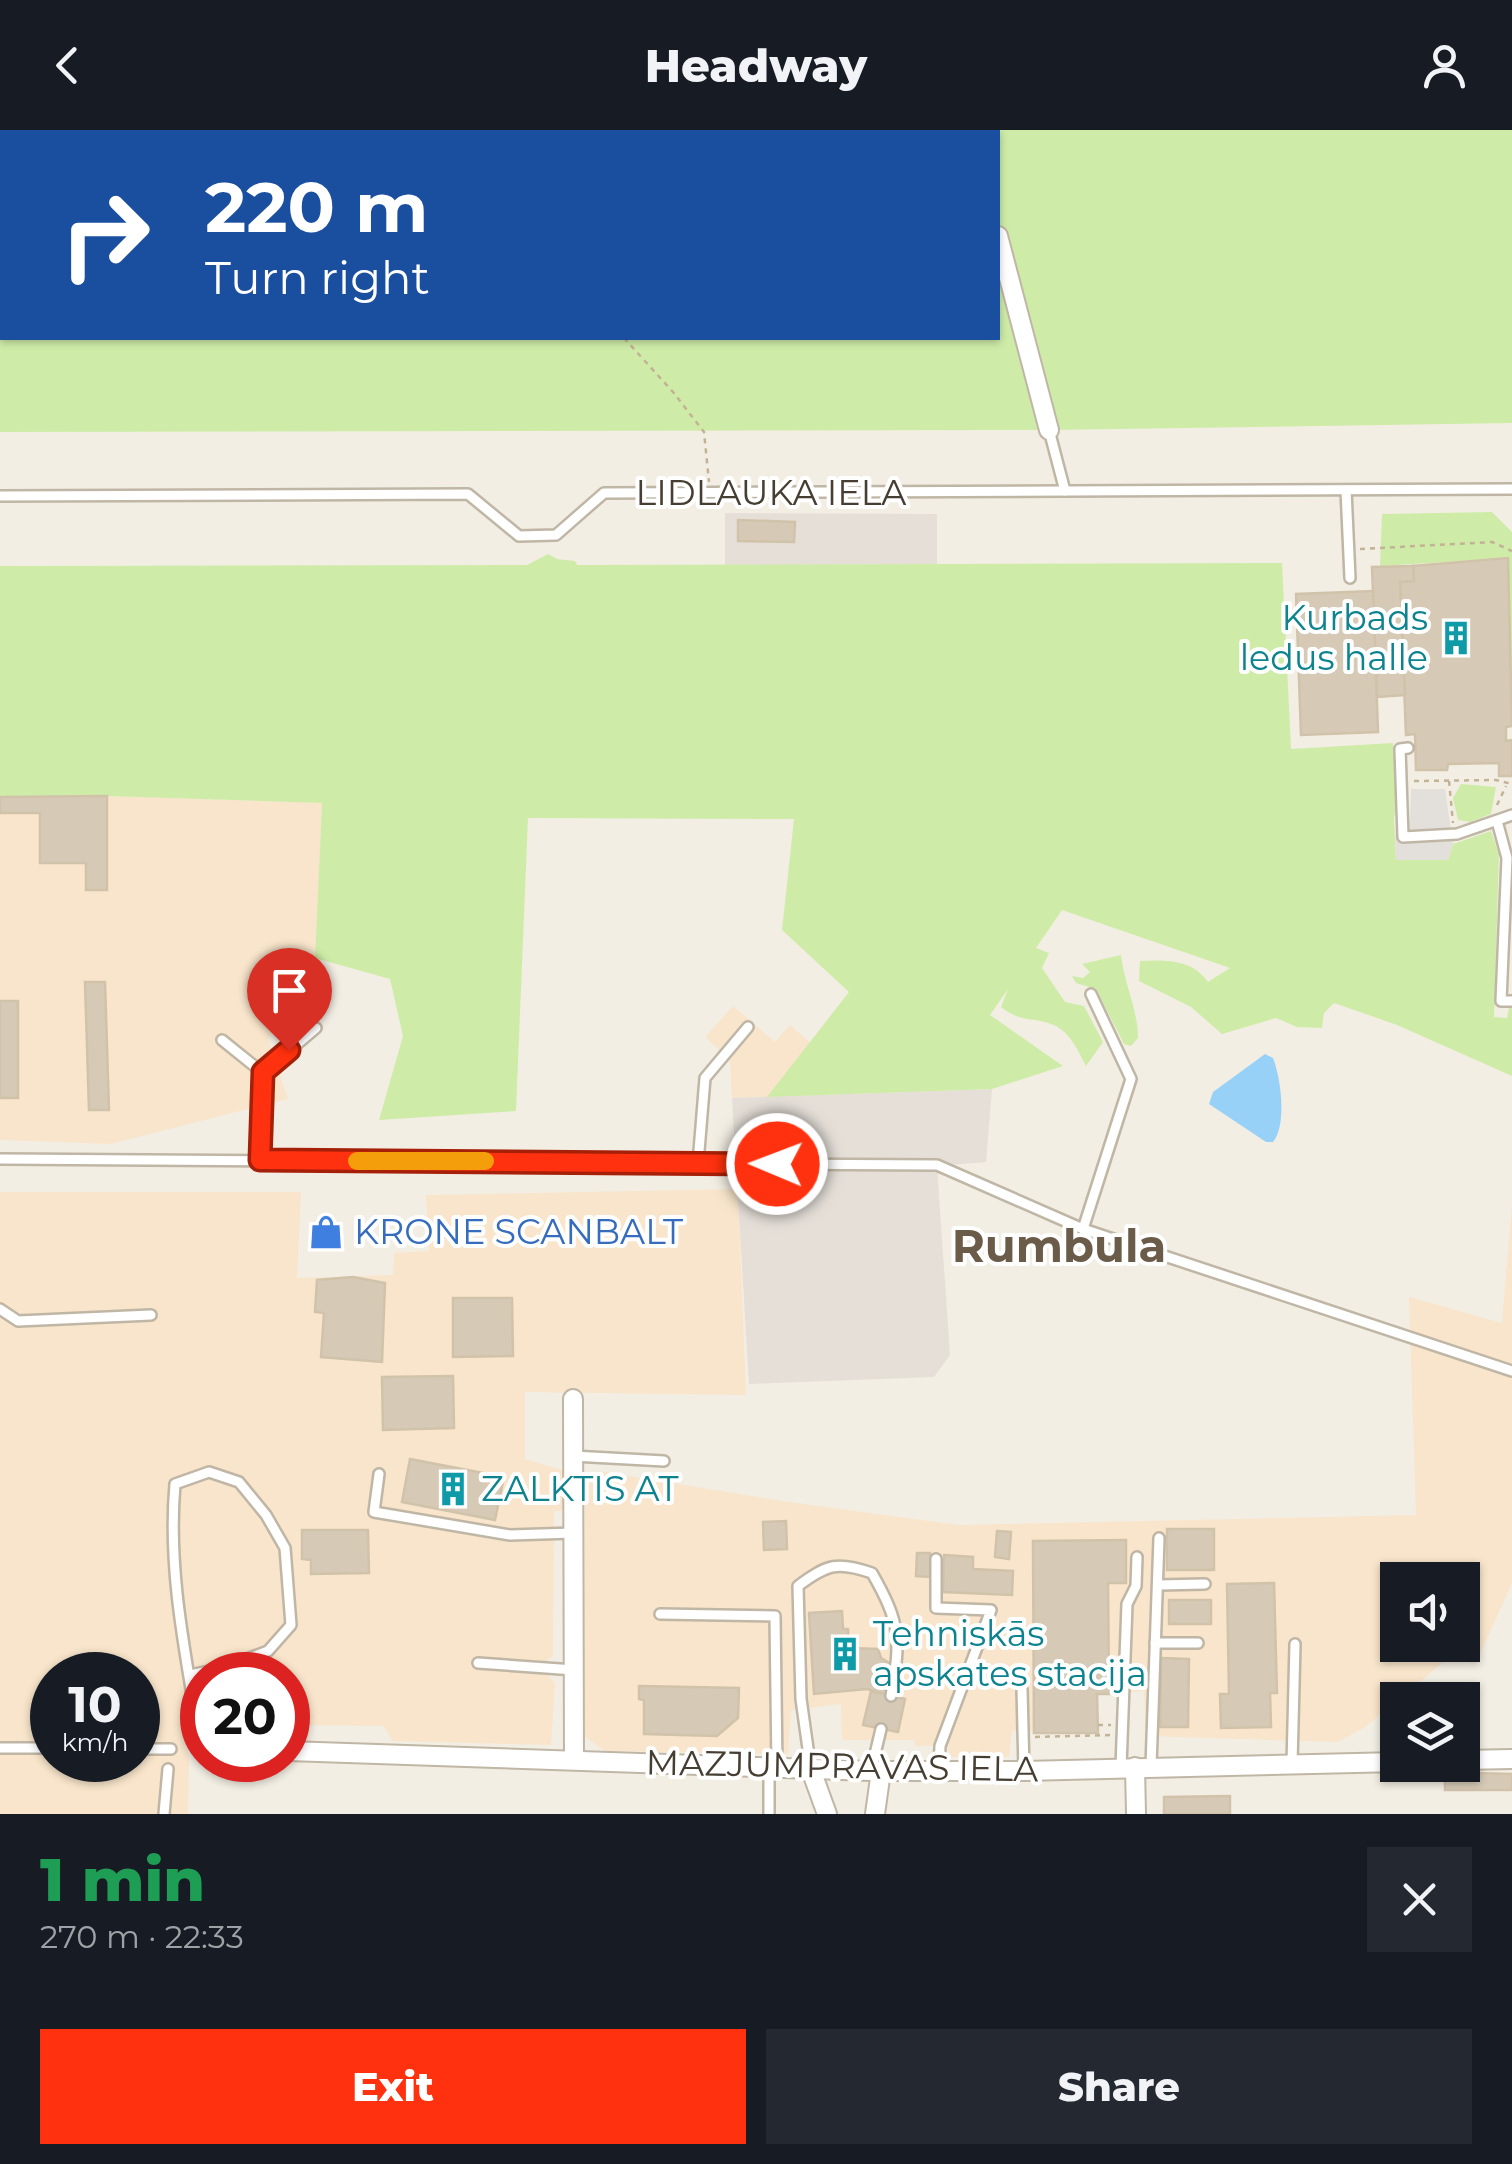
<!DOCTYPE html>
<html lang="en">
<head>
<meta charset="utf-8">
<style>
  :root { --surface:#171b24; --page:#242831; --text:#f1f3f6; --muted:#9ea1a6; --accent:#ff310e }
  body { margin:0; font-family:Montserrat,sans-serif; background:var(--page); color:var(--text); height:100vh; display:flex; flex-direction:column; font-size:38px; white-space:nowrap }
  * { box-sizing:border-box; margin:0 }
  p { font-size:32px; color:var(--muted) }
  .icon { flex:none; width:55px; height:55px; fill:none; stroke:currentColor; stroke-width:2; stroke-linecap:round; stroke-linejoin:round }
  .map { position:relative; height:1684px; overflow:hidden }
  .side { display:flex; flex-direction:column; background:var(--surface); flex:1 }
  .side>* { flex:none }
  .hud { position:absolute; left:0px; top:0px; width:1000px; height:210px; box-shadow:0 2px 8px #0004; background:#1a4fa0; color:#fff; overflow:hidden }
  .tools { position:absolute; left:1380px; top:1432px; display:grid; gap:20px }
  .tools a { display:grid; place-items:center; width:100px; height:100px; border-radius:0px; background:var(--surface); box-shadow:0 2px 8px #0004; font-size:50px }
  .speed { position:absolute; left:30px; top:1522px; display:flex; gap:20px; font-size:50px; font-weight:700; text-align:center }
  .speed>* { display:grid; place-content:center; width:130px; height:130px; border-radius:50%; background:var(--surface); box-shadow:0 2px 8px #0004; line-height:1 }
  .speed small { font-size:25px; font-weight:400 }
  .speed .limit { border:15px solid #d22; background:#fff; color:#111 }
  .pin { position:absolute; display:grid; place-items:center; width:85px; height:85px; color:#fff; margin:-102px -42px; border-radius:50% 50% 50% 0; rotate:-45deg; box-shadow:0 0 10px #0007 }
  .pin .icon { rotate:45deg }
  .me { position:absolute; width:110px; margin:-55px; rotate:271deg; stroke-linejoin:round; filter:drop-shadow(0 0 8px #0008) }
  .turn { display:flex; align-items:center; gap:35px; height:210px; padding:0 40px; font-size:45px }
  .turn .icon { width:130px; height:130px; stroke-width:2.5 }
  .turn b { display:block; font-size:70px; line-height:85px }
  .round { display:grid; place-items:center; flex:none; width:105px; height:105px; border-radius:0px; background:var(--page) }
  .summary { display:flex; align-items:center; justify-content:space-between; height:170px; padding:0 40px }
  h1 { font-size:60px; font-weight:800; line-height:75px; color:#1e9e55 }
  .action { display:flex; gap:20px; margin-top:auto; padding:20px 40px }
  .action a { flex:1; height:115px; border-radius:0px; background:var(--accent); color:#fff; font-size:40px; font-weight:800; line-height:115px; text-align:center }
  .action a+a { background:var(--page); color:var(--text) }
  header { display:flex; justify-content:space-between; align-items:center; height:130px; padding:0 40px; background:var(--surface); font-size:45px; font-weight:800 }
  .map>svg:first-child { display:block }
</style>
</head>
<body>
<header><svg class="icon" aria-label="back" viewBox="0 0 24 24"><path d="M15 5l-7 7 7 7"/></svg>Headway<svg class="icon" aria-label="person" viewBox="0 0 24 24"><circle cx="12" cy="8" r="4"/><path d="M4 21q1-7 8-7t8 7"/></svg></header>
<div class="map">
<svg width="1512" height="1684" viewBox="0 0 1512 1684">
  <rect width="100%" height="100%" fill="#f3eee3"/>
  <g fill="#f8e5cb" fill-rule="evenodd">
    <polygon points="107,666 322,673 315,828 268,910 288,969 110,1014 0,1010 0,667"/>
    <polygon points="733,876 775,912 790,895 819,920 819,965 732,968 730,930 705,907"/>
    <path d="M738,1059L746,1265L525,1262V1329L565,1341L563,1381H554L553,1526L547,1530V1544L555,1553L551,1615L392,1611L384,1596L288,1595V1545H202V1594H181L189,1629L188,1684H0V1062H301L297,1148L393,1145L394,1123L429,1121L426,1065ZM52,1545H138V1630H52Z"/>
    <path d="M1512,1076V1453L1476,1533L1446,1530L1365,1597L1338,1612L1146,1606L1144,1561L1098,1564V1603L1012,1601L1009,1627H951L947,1616H915L914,1610H842L841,1574L791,1580L788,1624L605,1621L584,1606L585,1349L604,1342L789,1372L958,1395L1416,1385L1409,1167L1502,1193ZM1398,1450H1462V1515H1398Z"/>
  </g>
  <g fill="#e5dfd8">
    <polygon points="725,383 937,384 937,434 725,435"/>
    <polygon points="992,959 986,1032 937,1036 950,1225 934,1247 749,1254 732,968"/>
  </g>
  <g fill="#ceeca7" fill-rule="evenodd">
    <path d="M0,0H1512V293L1049,300L0,302ZM2,2H998V208H2Z"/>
    <polygon points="1492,382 1512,402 1512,568 1508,428 1380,436 1382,384"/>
    <path d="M548,424L557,429L575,431L577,435L1282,433L1291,619L1393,613L1397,672L1394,688L1396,730H1448L1453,714L1491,701L1499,724L1494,887L1507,888L1509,878H1512V946L1397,895L1334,873L1324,883L1322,898L1297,897L1276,888L1222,904L1191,877L1139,851L1140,831C1165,830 1192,829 1208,852L1230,838L1062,780L1036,818L1049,823L1042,838L1065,872L1084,876L1103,912L1086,936C1078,921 1071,904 1056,896C1035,886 1022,894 1001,877L1008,859L990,885L1063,936L992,959L767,967L849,862L782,800L794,689L528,688L516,981L379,990L403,906L390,849L315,828L322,673L107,666L0,667V436L527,435Z"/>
    <polygon points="1461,654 1496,657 1491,684 1470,692 1458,690 1453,668"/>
    <path d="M1121,825C1124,854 1138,879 1138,908L1131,916L1124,914L1096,859L1076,853L1072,846L1083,848L1090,842L1082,834Z"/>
  </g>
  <polygon fill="#e3e0dc" points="1411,659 1445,659 1453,714 1448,730 1396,730 1395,706 1410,690"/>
  <path fill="#98d1f7" d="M1265,924L1273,928C1281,948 1287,995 1273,1012H1266L1209,974L1213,962Z"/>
  <g fill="#d6cab7" stroke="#d1c2aa" stroke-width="2.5">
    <polygon points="738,390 795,392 794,412 738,411"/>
    <polygon points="1508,428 1512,596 1506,597 1506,611 1512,610 1512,646 1499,646 1499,633 1448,634 1447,640 1416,640 1415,604 1406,605 1400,452 1414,451 1413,436"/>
    <polygon points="1413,436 1414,451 1400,452 1405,565 1377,567 1372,437"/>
    <polygon points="1373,461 1378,602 1301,605 1296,464"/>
    <polygon points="107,666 107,760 86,760 86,733 40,733 40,683 0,683 0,667"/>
    <polygon points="85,852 105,852 109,980 89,980"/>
    <rect x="0" y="871" width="18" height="97"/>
    <polygon points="353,1147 385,1153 382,1232 321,1227 324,1183 315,1182 317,1150"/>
    <polygon points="453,1168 512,1168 513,1226 453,1227"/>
    <polygon points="453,1246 454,1298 383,1300 382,1247"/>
    <polygon points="410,1329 504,1347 495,1390 402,1372"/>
    <polygon points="786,1391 787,1419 764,1420 763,1392"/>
    <rect x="1167" y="1399" width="47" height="41"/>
    <polygon points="302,1400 368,1400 369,1443 311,1444 311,1430 302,1429"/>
    <polygon points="997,1401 1011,1402 1009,1429 995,1427"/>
    <polygon points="1126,1410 1126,1453 1108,1453 1109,1564 1097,1564 1098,1603 1034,1603 1033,1411"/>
    <polygon points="917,1423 930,1423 930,1447 916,1446"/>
    <polygon points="944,1425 973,1427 973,1439 1013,1441 1012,1465 943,1462"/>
    <polygon points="1274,1453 1277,1563 1270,1563 1271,1597 1221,1598 1220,1564 1229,1564 1227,1454"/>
    <rect x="1169" y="1470" width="42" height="24"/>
    <polygon points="842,1481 843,1499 848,1499 849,1518 878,1519 881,1528 893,1535 886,1565 867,1559 814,1564 809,1483"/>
    <polygon points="1161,1528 1189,1529 1188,1597 1160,1597"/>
    <polygon points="639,1556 739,1558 738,1588 717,1606 644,1604 644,1570 639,1569"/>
    <polygon points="871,1561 905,1569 898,1602 863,1595"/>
    <polygon points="1445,1642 1512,1644 1512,1660 1445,1660"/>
    <polygon points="1230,1666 1230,1684 1164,1684 1164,1667"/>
  </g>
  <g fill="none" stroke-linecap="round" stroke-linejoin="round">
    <g stroke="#c0b6a5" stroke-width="14">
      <g id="service">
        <polyline points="1049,300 1065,361"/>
        <polyline points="1346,360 1350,448"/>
        <polyline points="0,366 468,364 519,406 556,405 604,363 1512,359"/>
        <polyline points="1408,618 1400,619 1403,707 1457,704 1512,685"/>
        <polyline points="1497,691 1507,728 1501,871 1512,871"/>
        <polyline points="222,910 263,943"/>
        <polyline points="0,1029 937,1035 1083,1099 1512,1241"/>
        <polyline points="260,1030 263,943 316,898"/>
        <polyline points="698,1033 705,948 748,897"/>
        <polyline points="1083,1099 1131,949 1091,864"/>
        <polyline points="0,1179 18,1191 151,1185"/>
        <polyline points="573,1326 664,1331"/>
        <polyline points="379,1344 374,1382 510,1405 573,1403"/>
        <polyline points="936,1429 936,1478 991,1480 940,1616 939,1641"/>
        <polyline points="1158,1455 1205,1454"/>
        <polyline points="660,1484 775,1486 777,1638"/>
        <polyline points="1155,1513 1198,1513"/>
        <polyline points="478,1533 574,1540"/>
        <path d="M190,1545L223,1538L268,1521L291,1495L285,1418L266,1385L239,1352L209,1342L175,1354C167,1443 187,1531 201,1618"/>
        <polyline points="1022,1559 1024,1641"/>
        <polyline points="0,1618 52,1618"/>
        <polyline points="138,1619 171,1619"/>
        <polyline points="1292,1634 1295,1514"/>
        <polyline points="1151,1636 1159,1408"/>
        <polyline points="1121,1637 1127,1474 1136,1456 1137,1427"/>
        <polyline points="769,1638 769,1684"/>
        <path d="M811,1640L801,1569L798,1456C827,1434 838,1431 872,1443C901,1494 901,1509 891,1566"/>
        <polyline points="871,1641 881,1599"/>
        <polyline points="164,1684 168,1639"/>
      </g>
    </g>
    <g stroke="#c0b6a5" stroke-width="22">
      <g id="minor">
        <polyline points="970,0 971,2"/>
        <polyline points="998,106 1049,300"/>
        <polyline points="573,1269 574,1630"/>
        <polyline points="201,1618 202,1618"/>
        <polyline points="288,1621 871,1641 1024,1641 1398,1632"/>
        <polyline points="1462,1630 1512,1629"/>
        <polyline points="1135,1637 1136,1684"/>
        <polyline points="811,1640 827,1684"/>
        <polyline points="875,1684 881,1641"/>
      </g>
    </g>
    <g stroke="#c3b295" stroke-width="2.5" stroke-dasharray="5 5" stroke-linecap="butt">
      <polyline points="463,0 465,2"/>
      <polyline points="624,208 673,262 704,302 709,352"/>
      <polyline points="1360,419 1492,412 1512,421"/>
      <polyline points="1414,651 1496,650 1512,654"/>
      <polyline points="1449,651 1453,693"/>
      <polyline points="1497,675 1506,656"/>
      <polyline points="1098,1595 1111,1595"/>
      <polyline points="1035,1607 1112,1605"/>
    </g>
    <use href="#service" stroke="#fff" stroke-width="9"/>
    <use href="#minor" stroke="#fff" stroke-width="18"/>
  </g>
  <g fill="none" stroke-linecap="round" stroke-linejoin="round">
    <g stroke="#a62009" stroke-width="25">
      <polyline id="route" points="289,920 263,942 260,1030 777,1034"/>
    </g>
    <use href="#route" stroke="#ff310e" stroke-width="18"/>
    <polyline stroke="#f59e0b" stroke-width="18" points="357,1031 485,1031"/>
  </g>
  <defs>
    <g id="building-bare" transform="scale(2.7)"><path d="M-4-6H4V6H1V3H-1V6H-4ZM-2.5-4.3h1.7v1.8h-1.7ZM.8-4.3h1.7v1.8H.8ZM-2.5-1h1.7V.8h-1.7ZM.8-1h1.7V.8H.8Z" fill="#0f9aa8" stroke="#fff" stroke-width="2.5" paint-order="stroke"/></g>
    <g id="shop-bare" transform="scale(2.7)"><path d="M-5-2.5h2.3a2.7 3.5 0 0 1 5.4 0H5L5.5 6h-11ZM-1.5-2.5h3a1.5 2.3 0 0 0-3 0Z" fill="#3f7fe0" stroke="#fff" stroke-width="2.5" paint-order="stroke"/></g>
  </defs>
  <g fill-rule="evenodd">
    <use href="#building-bare" x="1456" y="508"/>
    <use href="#shop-bare" x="326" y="1102"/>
    <use href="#building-bare" x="453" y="1359"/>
    <use href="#building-bare" x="845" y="1524"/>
  </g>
  <g text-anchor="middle" stroke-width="8" stroke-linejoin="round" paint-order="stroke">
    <g font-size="35" fill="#463e33" stroke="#fff">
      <text x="771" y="375">LIDLAUKA IELA</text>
      <text transform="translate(842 1636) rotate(1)" y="12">MAZJUMPRAVAS IELA</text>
    </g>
    <g font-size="35" fill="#0d838f" stroke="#fff" text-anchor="start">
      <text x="1428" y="500" text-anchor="end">Kurbads<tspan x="1428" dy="40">ledus halle</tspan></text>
      <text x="481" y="1371">ZALKTIS AT</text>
      <text x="873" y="1516">Tehniskās<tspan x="873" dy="40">apskates stacija</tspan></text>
    </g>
    <g font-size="35" fill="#366cbe" stroke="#fff" text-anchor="start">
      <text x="354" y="1114">KRONE SCANBALT</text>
    </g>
    <g font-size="45" font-weight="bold" fill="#6a5c49" stroke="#fff">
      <text x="1059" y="1132">Rumbula</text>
    </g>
  </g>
</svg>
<div class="tools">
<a><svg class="icon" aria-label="sound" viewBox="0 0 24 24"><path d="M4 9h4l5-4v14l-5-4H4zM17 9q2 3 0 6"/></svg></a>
<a><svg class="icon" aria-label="layers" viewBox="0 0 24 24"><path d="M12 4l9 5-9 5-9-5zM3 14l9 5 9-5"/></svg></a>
</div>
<div class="speed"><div>10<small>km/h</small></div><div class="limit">20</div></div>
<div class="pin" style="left:289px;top:920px;background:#d93025"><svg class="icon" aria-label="arrive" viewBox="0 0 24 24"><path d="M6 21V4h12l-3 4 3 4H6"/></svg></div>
<svg class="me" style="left:777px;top:1034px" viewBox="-20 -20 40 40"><circle r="17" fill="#ff310e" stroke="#fff" stroke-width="3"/><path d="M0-11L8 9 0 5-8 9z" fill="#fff"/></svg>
<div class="hud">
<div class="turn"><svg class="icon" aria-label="right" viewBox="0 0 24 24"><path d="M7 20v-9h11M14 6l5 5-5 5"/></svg><div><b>220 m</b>Turn right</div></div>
</div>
</div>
<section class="side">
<div class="summary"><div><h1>1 min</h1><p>270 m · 22:33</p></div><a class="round"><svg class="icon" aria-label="close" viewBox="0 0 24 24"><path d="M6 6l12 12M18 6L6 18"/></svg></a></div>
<div class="action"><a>Exit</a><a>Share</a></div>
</section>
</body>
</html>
